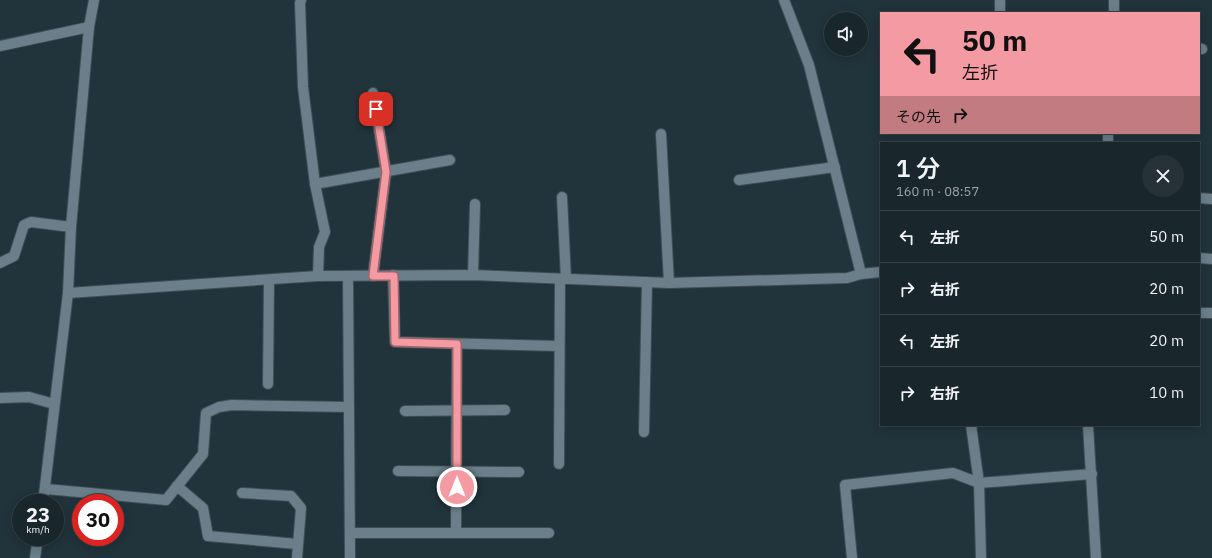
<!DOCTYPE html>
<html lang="ja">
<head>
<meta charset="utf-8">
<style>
  :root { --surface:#19262c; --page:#263238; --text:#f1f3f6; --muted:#9fa5a9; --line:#374348 }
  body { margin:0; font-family:"IBM Plex Sans","Noto Sans JP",sans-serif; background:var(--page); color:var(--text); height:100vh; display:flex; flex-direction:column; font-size:15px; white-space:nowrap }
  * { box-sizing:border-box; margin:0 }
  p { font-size:13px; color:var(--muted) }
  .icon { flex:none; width:22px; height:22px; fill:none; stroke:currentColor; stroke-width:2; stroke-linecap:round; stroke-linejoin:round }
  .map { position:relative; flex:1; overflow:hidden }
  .panel { position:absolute; left:880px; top:142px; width:320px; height:284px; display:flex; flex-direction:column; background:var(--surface); border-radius:0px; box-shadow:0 2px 10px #0003,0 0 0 1px var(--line) }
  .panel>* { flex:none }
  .hud { position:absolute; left:880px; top:12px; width:320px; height:122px; border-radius:0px; box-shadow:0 2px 10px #0003,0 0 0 1px var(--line); background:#f49aa3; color:#111; overflow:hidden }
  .buttons { position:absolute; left:824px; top:12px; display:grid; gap:8px }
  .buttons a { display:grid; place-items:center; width:44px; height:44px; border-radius:50%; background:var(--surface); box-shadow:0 2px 10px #0003,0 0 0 1px var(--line); font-size:20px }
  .speed { position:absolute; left:12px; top:494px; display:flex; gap:8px; font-size:20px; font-weight:700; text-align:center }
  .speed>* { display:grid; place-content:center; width:52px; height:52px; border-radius:50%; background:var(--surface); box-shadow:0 2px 10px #0003,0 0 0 1px var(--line); line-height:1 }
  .speed small { font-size:10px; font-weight:400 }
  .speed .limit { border:6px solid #d22; background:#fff; color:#111 }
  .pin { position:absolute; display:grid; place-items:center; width:34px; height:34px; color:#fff; margin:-17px; border-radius:8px; box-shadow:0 2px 6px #0006 }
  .me { position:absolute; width:44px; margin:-22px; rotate:0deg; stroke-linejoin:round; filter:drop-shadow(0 0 3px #0008) }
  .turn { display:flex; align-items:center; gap:14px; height:84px; padding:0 16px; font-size:18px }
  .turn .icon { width:52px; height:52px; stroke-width:2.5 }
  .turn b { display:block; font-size:28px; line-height:34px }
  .then { display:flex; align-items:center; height:38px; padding:0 16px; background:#0003; gap:8px; font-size:15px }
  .round { display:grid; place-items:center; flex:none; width:42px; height:42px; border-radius:21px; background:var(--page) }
  .summary { display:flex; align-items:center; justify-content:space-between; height:68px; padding:0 16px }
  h1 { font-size:24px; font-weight:600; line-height:30px }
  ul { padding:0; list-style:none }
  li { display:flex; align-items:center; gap:12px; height:52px; padding:0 16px; border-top:1px solid var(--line) }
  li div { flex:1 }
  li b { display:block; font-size:15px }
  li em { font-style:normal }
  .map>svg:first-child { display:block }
</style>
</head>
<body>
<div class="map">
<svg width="1212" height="558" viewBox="0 0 1212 558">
  <rect width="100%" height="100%" fill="#21333b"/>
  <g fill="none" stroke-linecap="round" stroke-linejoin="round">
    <g stroke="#3e4e55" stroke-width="12">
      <g id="minor">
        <polyline points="301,0 300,3 303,87 315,184 325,232 319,247 318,276"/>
        <polyline points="784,0 809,65 861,274"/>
        <polyline points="1000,12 1000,0"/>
        <polyline points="1114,13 1114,0"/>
        <polyline points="0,46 89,27"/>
        <polyline points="1199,48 1202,49"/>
        <polyline points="661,134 669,283"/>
        <polyline points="1108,143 1108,133"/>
        <polyline points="739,180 835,167"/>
        <polyline points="315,184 450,160"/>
        <polyline points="562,197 566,279"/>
        <polyline points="1199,198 1212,199"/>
        <polyline points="1199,258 1212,259"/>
        <polyline points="0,263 14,256 24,225 31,222 71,227"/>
        <polyline points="393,275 395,342 559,346"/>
        <polyline points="473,275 475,204"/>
        <polyline points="348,276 350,558"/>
        <polyline points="373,276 386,172 373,93"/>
        <polyline points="68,293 318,276 473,275 669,283 847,278 861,274 881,272"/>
        <polyline points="1199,313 1212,313"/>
        <polyline points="268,384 269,280"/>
        <polyline points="0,398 29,397 54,404"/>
        <polyline points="405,411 505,410"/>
        <polyline points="971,425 979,483 981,558"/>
        <polyline points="1088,425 1096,558"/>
        <polyline points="644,432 647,282"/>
        <polyline points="559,464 560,279"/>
        <polyline points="398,471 519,472"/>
        <polyline points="177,486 203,508 208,536 297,544"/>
        <polyline points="46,489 166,500 203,454 206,413 219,407 232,405 349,407"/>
        <polyline points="242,493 291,496 301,508 297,558"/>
        <polyline points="43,503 68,293 71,227 89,27 94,0"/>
        <polyline points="350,533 549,533"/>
        <polyline points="456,533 457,344"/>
        <polyline points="35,558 38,537"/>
        <polyline points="852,558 845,485 953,473 979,483 1092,474"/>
      </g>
    </g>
    <use href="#minor" stroke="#6a7f89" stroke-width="10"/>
  </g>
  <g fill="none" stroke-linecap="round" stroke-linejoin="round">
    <g stroke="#9f646a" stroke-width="10">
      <polyline id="route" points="376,109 386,172 373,276 394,276 395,342 457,344 457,487"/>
    </g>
    <use href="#route" stroke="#f49aa3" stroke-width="7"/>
  </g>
</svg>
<div class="buttons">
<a><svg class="icon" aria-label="sound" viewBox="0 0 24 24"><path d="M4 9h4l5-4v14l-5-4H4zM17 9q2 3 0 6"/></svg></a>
</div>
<div class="speed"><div>23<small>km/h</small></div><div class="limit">30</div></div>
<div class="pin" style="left:376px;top:109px;background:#d93025"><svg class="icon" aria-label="arrive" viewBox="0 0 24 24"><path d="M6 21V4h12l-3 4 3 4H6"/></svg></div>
<svg class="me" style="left:457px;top:487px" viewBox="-20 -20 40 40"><circle r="17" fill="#f49aa3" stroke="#fff" stroke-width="3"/><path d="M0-11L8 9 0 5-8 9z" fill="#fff"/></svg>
<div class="hud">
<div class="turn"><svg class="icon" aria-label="left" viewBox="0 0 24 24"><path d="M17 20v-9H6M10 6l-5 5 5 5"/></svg><div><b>50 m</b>左折</div></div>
<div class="then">その先<svg class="icon" aria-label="right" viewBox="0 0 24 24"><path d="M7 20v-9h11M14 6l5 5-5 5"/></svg></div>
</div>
<section class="panel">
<div class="summary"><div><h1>1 分</h1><p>160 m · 08:57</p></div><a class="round"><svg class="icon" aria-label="close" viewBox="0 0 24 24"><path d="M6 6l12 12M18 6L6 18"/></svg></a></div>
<ul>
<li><svg class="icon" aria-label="left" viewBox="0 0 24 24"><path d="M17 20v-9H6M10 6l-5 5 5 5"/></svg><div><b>左折</b></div><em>50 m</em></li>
<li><svg class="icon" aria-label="right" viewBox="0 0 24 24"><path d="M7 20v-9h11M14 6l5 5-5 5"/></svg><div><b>右折</b></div><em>20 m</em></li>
<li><svg class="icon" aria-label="left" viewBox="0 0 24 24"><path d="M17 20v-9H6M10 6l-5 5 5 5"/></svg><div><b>左折</b></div><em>20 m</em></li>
<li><svg class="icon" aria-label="right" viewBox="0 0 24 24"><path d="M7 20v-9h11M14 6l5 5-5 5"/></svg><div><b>右折</b></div><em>10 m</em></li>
</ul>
</section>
</div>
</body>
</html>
